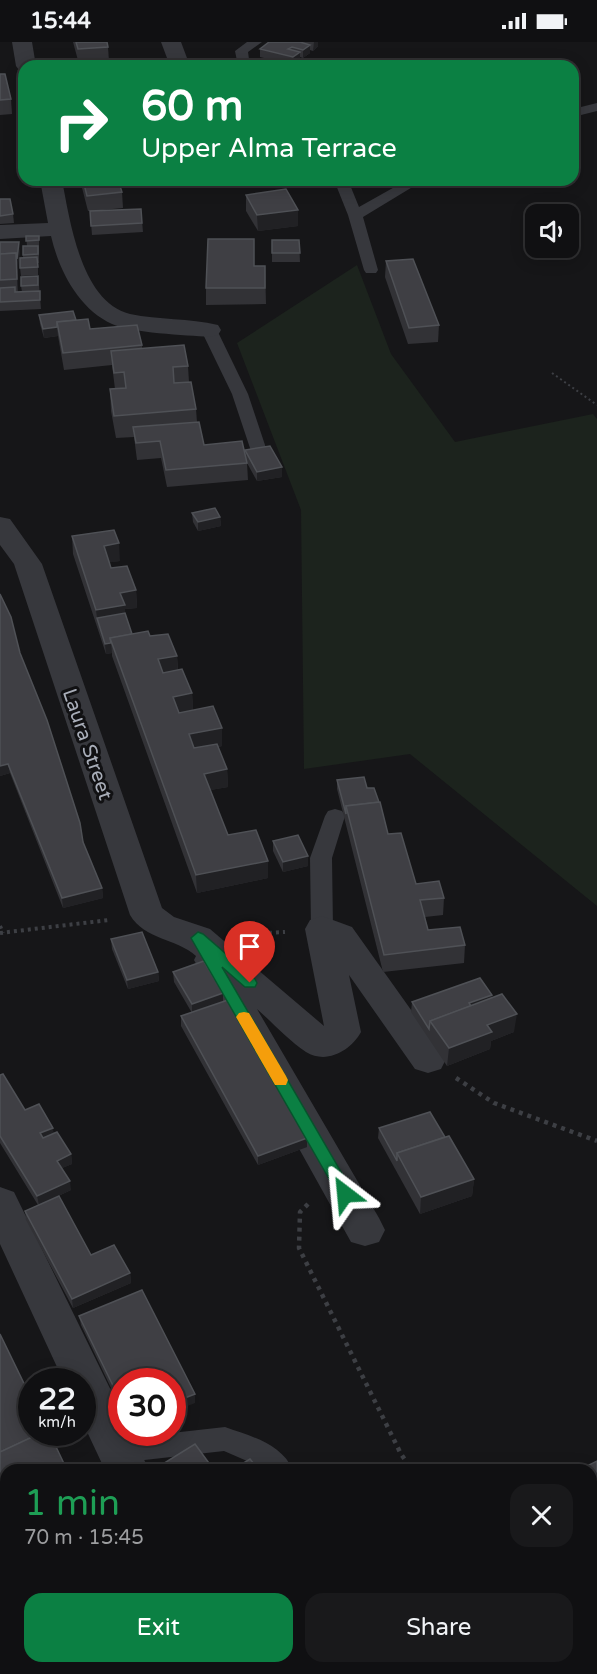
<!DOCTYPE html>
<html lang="en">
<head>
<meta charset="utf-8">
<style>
  :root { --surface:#101012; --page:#19191b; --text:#f1f3f6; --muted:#9c9d9f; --line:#303032; --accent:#0b8043 }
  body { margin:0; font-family:"Varela Round",sans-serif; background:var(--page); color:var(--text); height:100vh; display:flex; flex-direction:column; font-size:22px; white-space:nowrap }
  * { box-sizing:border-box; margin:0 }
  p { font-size:20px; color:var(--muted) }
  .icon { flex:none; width:33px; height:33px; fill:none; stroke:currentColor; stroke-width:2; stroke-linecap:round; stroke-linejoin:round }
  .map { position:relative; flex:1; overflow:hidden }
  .side { position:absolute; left:0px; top:1422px; width:597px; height:210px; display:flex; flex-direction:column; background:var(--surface); border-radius:18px 18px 0 0; box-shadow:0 3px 15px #0003,0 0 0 2px var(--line) }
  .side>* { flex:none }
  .top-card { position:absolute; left:18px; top:18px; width:561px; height:126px; border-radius:18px; box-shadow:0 3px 15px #0003,0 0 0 2px var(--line); background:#0b8043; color:#fff; overflow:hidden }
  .tools { position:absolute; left:525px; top:162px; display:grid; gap:12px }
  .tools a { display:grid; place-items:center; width:54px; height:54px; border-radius:12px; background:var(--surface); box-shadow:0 3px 15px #0003,0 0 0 2px var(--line); font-size:30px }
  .speed { position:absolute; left:18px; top:1326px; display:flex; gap:12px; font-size:30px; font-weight:700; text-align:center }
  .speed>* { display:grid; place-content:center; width:78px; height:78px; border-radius:50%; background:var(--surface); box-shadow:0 3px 15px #0003,0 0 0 2px var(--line); line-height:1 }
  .speed small { font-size:15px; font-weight:400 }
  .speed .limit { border:9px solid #d22; background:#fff; color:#111 }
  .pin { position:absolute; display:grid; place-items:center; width:51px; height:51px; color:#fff; margin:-62px -26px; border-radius:50% 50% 50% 0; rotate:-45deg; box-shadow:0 0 6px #0007 }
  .pin .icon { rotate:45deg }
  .me { position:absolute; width:66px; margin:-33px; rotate:331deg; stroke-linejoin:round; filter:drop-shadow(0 0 4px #0008) }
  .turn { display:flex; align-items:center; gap:21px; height:126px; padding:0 24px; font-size:27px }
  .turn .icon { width:78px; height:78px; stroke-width:2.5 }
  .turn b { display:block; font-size:42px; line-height:51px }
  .round { display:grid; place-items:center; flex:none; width:63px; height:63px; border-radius:18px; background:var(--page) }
  .overview { display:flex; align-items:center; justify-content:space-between; height:102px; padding:0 24px }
  h1 { font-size:36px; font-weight:600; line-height:45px; color:#1e9e55 }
  .action { display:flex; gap:12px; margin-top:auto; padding:12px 24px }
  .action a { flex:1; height:69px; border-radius:18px; background:var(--accent); color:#fff; font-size:24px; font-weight:600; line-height:69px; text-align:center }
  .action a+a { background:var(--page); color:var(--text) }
  .status { display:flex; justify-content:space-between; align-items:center; height:42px; padding:0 30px; background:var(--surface); direction:ltr }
  .status svg { height:16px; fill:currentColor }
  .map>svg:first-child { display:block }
</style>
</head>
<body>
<div class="status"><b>15:44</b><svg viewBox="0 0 49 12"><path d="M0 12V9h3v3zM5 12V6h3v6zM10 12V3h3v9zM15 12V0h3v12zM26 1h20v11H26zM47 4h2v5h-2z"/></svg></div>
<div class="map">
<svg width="597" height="1632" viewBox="0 0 597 1632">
  <rect width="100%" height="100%" fill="#161618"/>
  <polygon fill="#1c231d" points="357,223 391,312 455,400 593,372 597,377 597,864 410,712 304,727 301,468 237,301"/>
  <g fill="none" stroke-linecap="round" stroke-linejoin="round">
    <polyline stroke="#3d3f44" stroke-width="2" stroke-dasharray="2 3" stroke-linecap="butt" points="552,331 597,363"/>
    <g stroke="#3d3f44" stroke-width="4" stroke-dasharray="3 4" stroke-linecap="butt">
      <polyline points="0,884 3,891"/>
      <polyline points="0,891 109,878"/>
      <polyline points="248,892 285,890"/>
    </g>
    <g stroke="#3d3f44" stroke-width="4.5" stroke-dasharray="4 5" stroke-linecap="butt">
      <polyline points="456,1036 494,1061 597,1099"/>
      <polyline points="308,1162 300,1170 299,1206 401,1412 412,1428"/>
    </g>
    <g fill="#37383d" fill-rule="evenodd">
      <polygon points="247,0 262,0 248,10 250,24 238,24 235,9"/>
      <polygon points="597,61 597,69 573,75 573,67"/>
      <polygon points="334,138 348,138 359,165 407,138 424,138 363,175 378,228 376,231 366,231 364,228 348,173"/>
      <polygon points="209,283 217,288 248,352 267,409 265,413 259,414 251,409 232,352 201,288"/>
      <polygon points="335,767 342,769 345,774 332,816 333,887 330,893 322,895 314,893 311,887 310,816 325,774 328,769"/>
      <path d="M225,1385C250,1394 281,1401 293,1428H260L254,1422L224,1409L118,1421L108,1418L104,1409L108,1400L118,1397Z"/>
    </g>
    <g fill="#37383d" fill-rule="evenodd">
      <polygon points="12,0 32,0 36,24 24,24 24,30 19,28 16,24"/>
      <polygon points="161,0 181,0 190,24 170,24"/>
      <path d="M40,138H62C70,179 81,260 130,272C159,278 189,276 218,283L221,288L218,293L209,295C187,293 130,291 112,282C79,267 59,229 51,194L0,197V183L48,181Z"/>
      <path d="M0,475L10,477L42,522L162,866L174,875L210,887L324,984L305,887L310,878L322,874L352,885L446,1017L441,1027L428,1031L415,1027L349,933L361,990C351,1008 327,1023 306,1010C289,999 273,981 257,967L379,1176L385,1188L379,1200L365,1204L351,1200L194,918L196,914C176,896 145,898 130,873L14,522L0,503Z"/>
      <polygon points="0,1145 14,1150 122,1371 122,1390 131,1390 149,1428 105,1428 82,1379 82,1340 64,1340 0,1202"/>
      <polygon points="591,1565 597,1567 597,1617 591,1615"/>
      <polygon points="216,1626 264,1626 266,1632 218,1632"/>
    </g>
  </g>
  <g fill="#323236">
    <polygon points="73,0 107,0 108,5 109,19 79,22"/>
    <polygon points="269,0 318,0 318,4 313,9 310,8 310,11 303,16 300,15 300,18 293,23 260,15 260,7"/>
    <polygon points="0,32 11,57 12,72 0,73"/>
    <polygon points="80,138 118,138 122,150 123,166 92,169 141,167 143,190 92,193 90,169 88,169"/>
    <polygon points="246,153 298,184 258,189 246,169"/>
    <polygon points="0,157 13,172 14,181 0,182"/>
    <polygon points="26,194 39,194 39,221 38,221 38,233 21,234 20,226 23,216 23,204 27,204"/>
    <polygon points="272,198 299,198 300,220 272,220"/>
    <polygon points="0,200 20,209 17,226 18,250 22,250 21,244 39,243 41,267 0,269"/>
    <polygon points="386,219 439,283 438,300 408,302 385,235"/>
    <polygon points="265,224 266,262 206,263 206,246"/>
    <polygon points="39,273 76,278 90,287 142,303 142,307 188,324 189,340 196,367 197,380 204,403 245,412 245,408 282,425 282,435 257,439 247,421 248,438 167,445 161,416 137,418 134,395 116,396 111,369 110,347 115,347 112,323 64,328 58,294 44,296 40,282"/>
    <polygon points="192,471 220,475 221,484 198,489 193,480"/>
    <polygon points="72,494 120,519 109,520 111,526 136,548 137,566 125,567 125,571 132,592 150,594 177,614 178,628 192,651 193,668 222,704 218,705 227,727 228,745 210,748 228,793 268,836 197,851 112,614 112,611 106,612 73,512"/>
    <polygon points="0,552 83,800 102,846 103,856 63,866 10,731 0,734"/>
    <polygon points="337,738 367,746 388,792 416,842 444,856 443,873 425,875 428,888 465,903 464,921 383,930 337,747"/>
    <polygon points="273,799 308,824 283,830 273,809"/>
    <polygon points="111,897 158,930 159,939 128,947 112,907"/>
    <polygon points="173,930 223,951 223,960 307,1096 307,1105 258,1123 181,984 181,974 192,971 174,940"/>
    <polygon points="492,953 492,956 514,990 491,999 490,1007 447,1024 411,970 412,960"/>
    <polygon points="0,1033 25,1068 54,1091 71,1112 72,1122 62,1126 71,1148 52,1157 91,1213 130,1231 131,1241 73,1266 26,1178 25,1169 38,1163 0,1101"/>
    <polygon points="379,1086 445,1095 474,1137 472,1154 420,1172 378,1096"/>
    <polygon points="79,1274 195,1352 195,1361 122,1340 122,1369 81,1283"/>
    <polygon points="597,1419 597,1545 591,1537 591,1428"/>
    <polygon points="263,1626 388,1626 393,1632 267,1632"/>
  </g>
  <g fill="#212124">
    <polygon points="314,0 318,0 318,4 313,9"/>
    <polygon points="310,3 310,11 303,16 303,8"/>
    <polygon points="300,10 300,18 293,23 293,15"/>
    <polygon points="298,168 298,184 258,189 257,173"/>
    <polygon points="19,200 20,209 18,226 17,217"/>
    <polygon points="16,211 18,228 18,253 17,237"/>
    <polygon points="57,285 58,294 44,296 43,287"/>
    <polygon points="282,425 282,435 257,439 257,430"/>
    <polygon points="220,475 221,484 198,489 198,480"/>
    <polygon points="119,501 120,519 105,521 104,504"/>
    <polygon points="136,548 137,566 125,567 126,581 97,576 96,568 120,551"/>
    <polygon points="111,601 112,611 106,612 105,602"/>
    <polygon points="177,614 178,631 159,634 158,617"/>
    <polygon points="192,651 193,668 174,672 173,655"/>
    <polygon points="222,686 222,704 190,710 189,692"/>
    <polygon points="8,722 10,731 0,734 0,724"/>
    <polygon points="227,727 228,745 205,749 204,732"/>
    <polygon points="308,814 308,824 283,830 283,820"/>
    <polygon points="268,819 268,836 197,851 196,833"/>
    <polygon points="102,846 103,856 63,866 62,856"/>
    <polygon points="158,930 159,939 128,947 127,938"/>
    <polygon points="223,951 223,960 192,972 192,962"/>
    <polygon points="492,953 491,962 468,971 469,961"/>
    <polygon points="517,972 514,990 491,999 490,1007 447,1024 449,1006 487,983"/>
    <polygon points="53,1086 54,1095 42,1101 40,1091"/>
    <polygon points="307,1096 307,1105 258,1123 258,1114"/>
    <polygon points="71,1112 72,1122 58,1128 57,1119"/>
    <polygon points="474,1137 472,1154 420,1172 421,1155"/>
    <polygon points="70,1139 71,1148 39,1163 37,1154"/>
    <polygon points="130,1231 131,1241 73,1266 72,1257"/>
    <polygon points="195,1352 195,1361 172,1370 172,1361"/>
    <polygon points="6,1486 6,1504 3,1505 0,1489"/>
  </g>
  <g fill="#3f3f44" stroke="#4f5156" stroke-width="1.5">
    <polygon points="76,0 107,0 108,5 78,7"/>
    <polygon points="269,0 300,0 310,3 303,8 292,5 288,7 300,10 293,15 260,7"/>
    <polygon points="224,20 226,24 194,24 194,23"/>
    <polygon points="0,32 5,32 11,57 0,58"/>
    <polygon points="83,138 118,138 122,150 87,154"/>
    <polygon points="286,147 298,168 257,173 246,153"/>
    <polygon points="0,157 10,157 13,172 0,174"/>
    <polygon points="141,167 142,181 91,184 90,169"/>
    <polygon points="26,194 39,194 39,198 26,199"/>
    <polygon points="208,197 254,197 254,224 265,224 265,246 206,246"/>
    <polygon points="272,198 299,198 300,211 272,211"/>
    <polygon points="0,200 19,200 17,217 16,211 0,212"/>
    <polygon points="23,204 38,204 38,212 23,213"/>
    <polygon points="16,211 17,237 0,238 0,212"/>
    <polygon points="37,215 38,225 20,226 20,216"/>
    <polygon points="413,217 439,283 409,286 386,219"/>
    <polygon points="38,234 38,243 21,244 21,235"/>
    <polygon points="15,245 15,250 40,249 40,258 0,260 0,246"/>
    <polygon points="73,269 76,278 57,280 57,285 43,287 39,273"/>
    <polygon points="88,277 90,287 137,283 142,303 63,311 57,280"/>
    <polygon points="184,303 188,324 173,325 174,341 191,340 196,367 114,374 110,347 126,346 124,330 114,331 111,309"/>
    <polygon points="199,380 204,403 242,399 247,421 166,428 160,399 136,401 133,385"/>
    <polygon points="270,404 282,425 257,430 245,408"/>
    <polygon points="215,466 220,475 198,480 192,471"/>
    <polygon points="114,488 119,501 104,504 111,526 127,524 136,548 120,551 125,563 96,568 72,494"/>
    <polygon points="0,552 11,575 20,611 47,678 80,781 83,800 102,846 62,856 8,722 0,724"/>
    <polygon points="125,571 132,592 110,596 111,601 105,602 97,576"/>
    <polygon points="148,589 150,594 168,592 177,614 158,617 163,631 182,627 192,651 173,655 179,671 213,664 222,686 189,692 194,706 217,702 227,727 204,732 228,793 256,788 268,819 196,833 110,596"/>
    <polygon points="364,735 367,746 374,746 379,760 346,764 346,772 337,738"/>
    <polygon points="380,760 388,792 401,791 416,842 439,839 444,856 420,858 428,888 460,885 465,903 384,913 346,764"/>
    <polygon points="298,793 308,814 283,820 273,799"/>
    <polygon points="142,890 158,930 127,938 111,897"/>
    <polygon points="204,919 223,951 192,962 173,930"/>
    <polygon points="480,936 492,953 469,961 471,964 430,979 429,987 412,960"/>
    <polygon points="502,952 517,972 487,983 492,990 449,1006 430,979"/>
    <polygon points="228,958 307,1096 258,1114 181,974"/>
    <polygon points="3,1032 25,1068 39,1062 53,1086 40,1091 43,1096 57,1090 71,1112 57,1119 70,1139 37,1154 0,1094 0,1033"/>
    <polygon points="430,1070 445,1095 397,1111 397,1119 379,1086"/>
    <polygon points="449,1094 474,1137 421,1155 397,1111"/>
    <polygon points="59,1154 91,1213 114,1203 130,1231 72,1257 25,1169"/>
    <polygon points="142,1248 195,1352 172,1361 172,1340 122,1340 122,1362 79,1274"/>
    <polygon points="0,1292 32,1358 32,1390 43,1390 0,1410"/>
    <polygon points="43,1390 49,1390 67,1428 6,1428 6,1486 0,1489 0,1410"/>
    <polygon points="195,1402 214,1428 153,1428"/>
    <polygon points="250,1417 259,1428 232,1428"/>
    <polygon points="597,1419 597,1525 591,1516 591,1428 579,1428"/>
    <polygon points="268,1626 278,1626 274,1629 274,1632 272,1632"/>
    <polygon points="278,1626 388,1626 393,1632 277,1632 274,1629"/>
  </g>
  <polygon fill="#0b8043" stroke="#07532c" stroke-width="1.5" points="198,890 203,892 255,937 257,941 255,945 245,945 222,925 351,1147 353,1152 351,1156 345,1158 340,1156 191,896"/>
  <polygon fill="#f59e0b" points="244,970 249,971 286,1034 288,1038 286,1043 275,1043 236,975 239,971"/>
  <g text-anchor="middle" stroke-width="6" stroke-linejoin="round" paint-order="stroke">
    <g font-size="20" fill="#a8adb8" stroke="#111113">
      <text transform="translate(88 702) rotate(71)" y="7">Laura Street</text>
    </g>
  </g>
</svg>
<div class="tools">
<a><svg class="icon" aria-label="sound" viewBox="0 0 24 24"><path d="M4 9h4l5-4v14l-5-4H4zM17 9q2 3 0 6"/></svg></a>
</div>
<div class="speed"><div>22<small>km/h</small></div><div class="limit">30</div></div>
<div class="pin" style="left:250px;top:941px;background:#d93025"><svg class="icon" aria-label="arrive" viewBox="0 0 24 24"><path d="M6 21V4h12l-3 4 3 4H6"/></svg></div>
<svg class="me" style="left:345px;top:1152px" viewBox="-20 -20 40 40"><path d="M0-17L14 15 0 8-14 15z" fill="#0b8043" stroke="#fff" stroke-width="4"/></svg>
<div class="top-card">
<div class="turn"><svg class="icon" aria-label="right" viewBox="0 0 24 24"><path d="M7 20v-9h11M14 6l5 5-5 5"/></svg><div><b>60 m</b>Upper Alma Terrace</div></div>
</div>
<section class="side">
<div class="overview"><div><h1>1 min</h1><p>70 m · 15:45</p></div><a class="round"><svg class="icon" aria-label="close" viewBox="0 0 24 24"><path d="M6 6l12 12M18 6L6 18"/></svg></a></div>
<div class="action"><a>Exit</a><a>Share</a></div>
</section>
</div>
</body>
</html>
